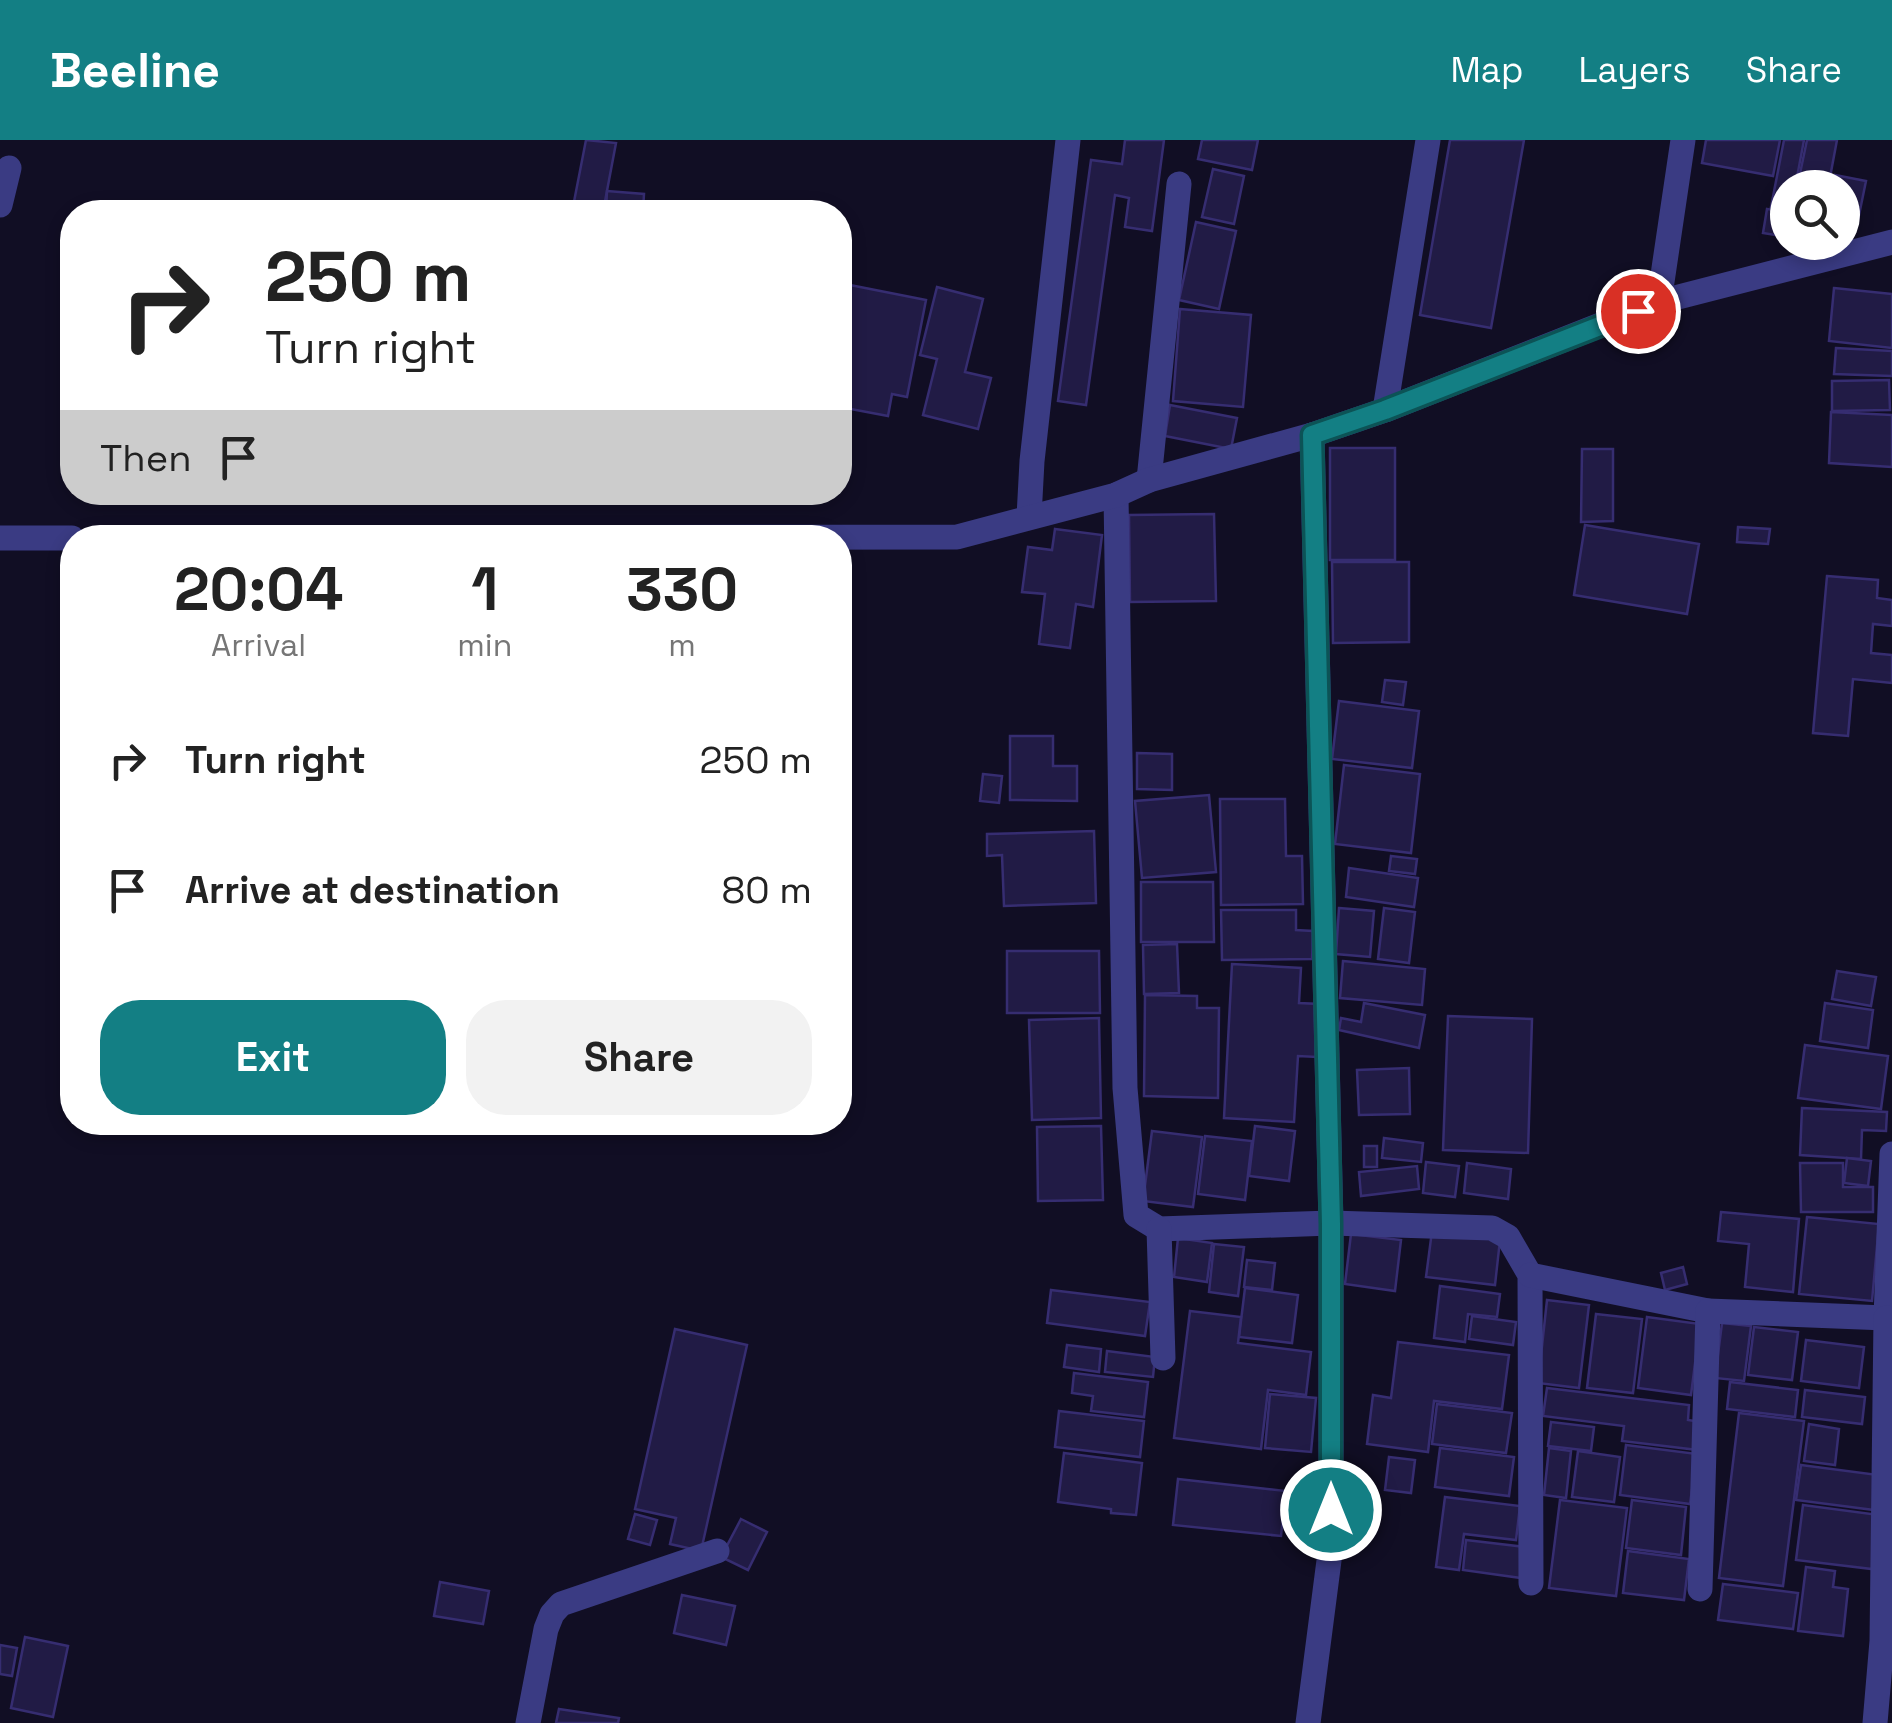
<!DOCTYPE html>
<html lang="en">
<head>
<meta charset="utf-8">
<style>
  :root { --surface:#fff; --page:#f2f2f2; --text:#222; --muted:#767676; --accent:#137f84 }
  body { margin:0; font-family:"Space Grotesk",sans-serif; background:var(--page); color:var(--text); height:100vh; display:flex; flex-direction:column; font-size:38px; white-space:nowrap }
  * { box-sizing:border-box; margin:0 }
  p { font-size:32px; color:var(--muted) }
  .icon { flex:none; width:55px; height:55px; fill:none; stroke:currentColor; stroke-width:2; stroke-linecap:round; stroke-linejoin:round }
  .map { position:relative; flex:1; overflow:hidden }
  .panel { position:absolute; left:60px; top:385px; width:792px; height:610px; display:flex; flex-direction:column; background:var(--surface); border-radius:40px; box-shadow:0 5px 15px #0003 }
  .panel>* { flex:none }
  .guide { position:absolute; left:60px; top:60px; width:792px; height:305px; border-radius:40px; box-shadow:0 5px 15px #0003; background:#fff; color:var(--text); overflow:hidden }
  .controls { position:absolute; left:1770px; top:30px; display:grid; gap:20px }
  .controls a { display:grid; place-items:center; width:90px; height:90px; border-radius:50%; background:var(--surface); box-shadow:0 5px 15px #0003; font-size:50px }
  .pin { position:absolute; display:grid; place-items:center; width:85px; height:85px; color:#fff; margin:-42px; border:5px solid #fff; border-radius:50%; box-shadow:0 2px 10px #0007 }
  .me { position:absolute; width:110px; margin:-55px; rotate:0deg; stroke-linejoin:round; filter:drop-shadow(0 0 8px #0008) }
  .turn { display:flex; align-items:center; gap:35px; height:210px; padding:0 40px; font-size:45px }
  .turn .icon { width:130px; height:130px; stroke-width:2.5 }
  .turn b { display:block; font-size:70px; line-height:85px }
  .then { display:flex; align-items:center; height:95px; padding:0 40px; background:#0003; gap:20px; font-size:38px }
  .eta { display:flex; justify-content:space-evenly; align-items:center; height:170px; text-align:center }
  .eta b { font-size:60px; font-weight:700; line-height:70px }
  .action { display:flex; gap:20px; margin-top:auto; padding:20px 40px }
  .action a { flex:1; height:115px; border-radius:40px; background:var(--accent); color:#fff; font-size:40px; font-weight:700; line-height:115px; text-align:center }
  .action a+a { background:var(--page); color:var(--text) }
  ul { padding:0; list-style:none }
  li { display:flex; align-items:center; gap:30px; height:130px; padding:0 40px }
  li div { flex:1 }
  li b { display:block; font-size:38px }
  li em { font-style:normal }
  header { display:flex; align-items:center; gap:60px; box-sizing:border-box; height:140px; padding:0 50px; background:var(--accent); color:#fff }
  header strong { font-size:48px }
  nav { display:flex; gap:55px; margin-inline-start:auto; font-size:35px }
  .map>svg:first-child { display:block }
</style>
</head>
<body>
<header>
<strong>Beeline</strong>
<nav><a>Map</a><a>Layers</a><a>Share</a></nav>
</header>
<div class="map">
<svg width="1892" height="1583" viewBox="0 0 1892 1583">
  <rect width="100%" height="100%" fill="#110e24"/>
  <g fill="#211b45" stroke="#362d71" stroke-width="2.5">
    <polygon points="586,0 616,3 603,72 572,72"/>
    <polygon points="1125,0 1164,0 1152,91 1125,87 1129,58 1115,55 1086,265 1058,261 1091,20 1122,24"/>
    <polygon points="1202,0 1258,0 1252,30 1198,19"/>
    <polygon points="1450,0 1524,0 1491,188 1420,175"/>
    <polygon points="1706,0 1780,0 1773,36 1702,23"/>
    <polygon points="1784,0 1804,0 1795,48 1788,48 1788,70 1771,67"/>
    <polygon points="1807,0 1837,0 1828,48 1797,48"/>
    <polygon points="1213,29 1244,36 1234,84 1202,77"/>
    <polygon points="1835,35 1866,41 1858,80 1842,76 1842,48 1833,48"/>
    <polygon points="607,51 644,54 643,72 606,72"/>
    <polygon points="1767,69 1788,72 1788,97 1763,93"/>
    <polygon points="1196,82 1236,91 1219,169 1179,160"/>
    <polygon points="850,145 926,160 907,257 892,254 888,276 840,267 840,200"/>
    <polygon points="937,147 983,159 965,232 991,238 978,289 923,275 937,219 920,215"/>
    <polygon points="1834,148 1892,154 1892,208 1829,201"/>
    <polygon points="1180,169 1251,175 1243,267 1173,261"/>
    <polygon points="1836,208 1892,211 1892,236 1834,234"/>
    <polygon points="1889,240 1890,270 1832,271 1832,241"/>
    <polygon points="1170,265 1237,278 1231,309 1165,296"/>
    <polygon points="1831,272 1892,275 1892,327 1829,323"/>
    <rect x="1330" y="308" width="65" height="112"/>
    <polygon points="1582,309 1613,309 1613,381 1581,382"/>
    <polygon points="1214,374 1216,461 1130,462 1129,375"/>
    <polygon points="1585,385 1699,404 1687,474 1574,455"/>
    <polygon points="1738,387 1770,389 1768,404 1737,402"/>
    <polygon points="1055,389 1102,395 1093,467 1076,464 1070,508 1039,504 1045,454 1022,452 1028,407 1052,410"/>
    <polygon points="1332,422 1409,422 1409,502 1333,503"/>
    <polygon points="1827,436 1878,440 1877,458 1892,460 1892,486 1873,484 1871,513 1892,515 1892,543 1853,539 1848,596 1813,593"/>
    <polygon points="1385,540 1406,542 1403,565 1382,562"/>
    <polygon points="1339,561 1419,571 1412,628 1332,619"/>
    <polygon points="1010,596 1053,596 1053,626 1077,626 1077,661 1010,660"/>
    <polygon points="1137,613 1172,614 1172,650 1137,649"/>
    <polygon points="1344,625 1420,634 1411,713 1335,704"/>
    <polygon points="983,634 1002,636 999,663 980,661"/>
    <polygon points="1209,655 1216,732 1142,738 1135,661"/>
    <polygon points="1220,659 1285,659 1286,716 1302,716 1303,764 1221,765"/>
    <polygon points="1094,691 1096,763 1004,766 1002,715 987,716 987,694"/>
    <polygon points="1391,716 1417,719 1415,734 1389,731"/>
    <polygon points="1349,728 1418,738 1414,767 1346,757"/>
    <polygon points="1141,742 1213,742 1214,802 1141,802"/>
    <polygon points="1339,768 1374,771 1370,817 1336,814"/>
    <polygon points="1384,768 1415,772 1409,823 1378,819"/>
    <polygon points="1221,770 1296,770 1296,790 1313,791 1312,819 1222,820"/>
    <polygon points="1177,804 1179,853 1144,854 1143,805"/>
    <polygon points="1007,811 1099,811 1100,873 1007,873"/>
    <polygon points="1343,821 1425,829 1422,865 1340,858"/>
    <polygon points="1232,824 1301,828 1299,863 1320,864 1317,917 1298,916 1294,982 1224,978"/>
    <polygon points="1837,831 1876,837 1871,866 1832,859"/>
    <polygon points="1145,855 1197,856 1197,868 1219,868 1218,958 1144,956"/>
    <polygon points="1364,863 1425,875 1419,908 1339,890 1341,878 1361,882"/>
    <polygon points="1825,863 1873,870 1868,908 1820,901"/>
    <polygon points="1448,876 1532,879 1528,1013 1443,1010"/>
    <polygon points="1099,878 1101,978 1032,980 1029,880"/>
    <polygon points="1805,905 1888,916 1881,969 1798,958"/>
    <polygon points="1409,928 1410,974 1359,975 1357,930"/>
    <polygon points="1802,968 1887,972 1886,991 1862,990 1861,1019 1800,1015"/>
    <polygon points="1101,986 1103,1060 1038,1061 1037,987"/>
    <polygon points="1255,986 1295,991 1289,1041 1249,1036"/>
    <polygon points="1152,991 1202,997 1193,1067 1143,1061"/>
    <polygon points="1205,996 1252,1001 1245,1060 1198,1054"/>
    <polygon points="1384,998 1423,1003 1421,1022 1382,1018"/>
    <rect x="1364" y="1006" width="13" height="21"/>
    <polygon points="1847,1018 1871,1021 1868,1046 1844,1043"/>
    <polygon points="1426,1022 1459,1026 1455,1057 1423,1053"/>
    <polygon points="1467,1023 1511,1029 1508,1059 1464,1053"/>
    <polygon points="1800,1023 1843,1023 1843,1047 1873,1047 1873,1072 1801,1072"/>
    <polygon points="1417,1026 1419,1049 1361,1056 1359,1032"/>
    <polygon points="1721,1072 1799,1079 1793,1152 1745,1147 1749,1104 1718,1101"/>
    <polygon points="1807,1077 1879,1084 1872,1161 1799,1154"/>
    <polygon points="1432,1091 1500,1100 1495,1145 1426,1137"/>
    <polygon points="1351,1094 1401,1100 1395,1151 1345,1144"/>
    <polygon points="1178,1098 1212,1103 1207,1142 1174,1137"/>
    <polygon points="1214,1104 1244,1107 1238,1156 1209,1152"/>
    <polygon points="1247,1120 1275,1123 1272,1150 1244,1147"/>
    <polygon points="1683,1127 1687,1144 1665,1150 1661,1133"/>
    <polygon points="1440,1146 1500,1154 1497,1177 1468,1174 1465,1202 1434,1198"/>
    <polygon points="1245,1148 1298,1155 1292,1203 1239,1197"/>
    <polygon points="1051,1150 1150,1162 1145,1196 1047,1183"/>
    <polygon points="1547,1160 1589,1165 1579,1248 1538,1243"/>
    <polygon points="1190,1171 1241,1177 1238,1203 1311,1212 1306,1255 1268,1250 1261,1309 1174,1298"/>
    <polygon points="1596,1174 1642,1179 1633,1253 1587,1248"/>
    <polygon points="1472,1176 1516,1182 1513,1205 1469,1199"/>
    <polygon points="1647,1177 1700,1184 1691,1255 1638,1248"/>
    <polygon points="1722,1183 1751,1186 1744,1241 1715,1238"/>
    <polygon points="1754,1187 1798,1192 1792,1240 1748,1235"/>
    <polygon points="675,1189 747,1205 701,1411 670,1404 676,1378 635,1369"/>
    <polygon points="1806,1200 1864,1207 1859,1248 1801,1241"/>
    <polygon points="1398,1202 1509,1215 1502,1269 1434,1261 1428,1312 1367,1304 1373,1255 1391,1258"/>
    <polygon points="1067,1205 1101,1209 1099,1232 1064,1227"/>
    <polygon points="1107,1211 1155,1217 1153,1237 1105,1232"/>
    <polygon points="1074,1233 1148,1242 1144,1277 1091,1271 1093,1256 1072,1253"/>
    <polygon points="1730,1242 1798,1250 1795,1277 1727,1269"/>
    <polygon points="1547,1248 1689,1265 1688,1280 1701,1282 1698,1310 1622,1301 1624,1286 1543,1276"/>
    <polygon points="1805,1250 1865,1257 1862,1284 1802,1277"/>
    <polygon points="1270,1254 1316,1258 1311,1312 1265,1308"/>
    <polygon points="1437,1264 1512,1273 1506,1313 1432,1304"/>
    <polygon points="1059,1271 1144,1281 1140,1317 1055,1307"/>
    <polygon points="1739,1273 1804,1281 1783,1446 1719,1438"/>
    <polygon points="1551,1282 1594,1287 1591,1311 1548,1306"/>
    <polygon points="1809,1284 1839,1289 1835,1325 1804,1321"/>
    <polygon points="1626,1305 1697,1314 1690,1364 1620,1355"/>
    <polygon points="1440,1308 1514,1317 1509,1356 1435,1347"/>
    <polygon points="1549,1308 1571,1311 1566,1358 1544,1355"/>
    <polygon points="1578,1311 1620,1317 1614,1362 1572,1357"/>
    <polygon points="1064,1313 1142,1323 1136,1375 1111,1373 1111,1369 1058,1362"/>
    <polygon points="1389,1317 1415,1320 1411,1353 1385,1350"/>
    <polygon points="1801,1325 1878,1335 1874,1370 1796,1360"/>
    <polygon points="1178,1339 1286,1351 1281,1396 1173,1385"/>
    <polygon points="1445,1357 1520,1366 1516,1400 1464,1394 1459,1430 1436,1427"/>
    <polygon points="1560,1360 1627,1368 1616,1456 1549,1448"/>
    <polygon points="1632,1360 1686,1367 1681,1415 1626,1408"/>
    <polygon points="1803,1365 1879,1375 1872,1429 1796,1420"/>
    <polygon points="635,1374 657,1380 650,1405 628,1399"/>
    <polygon points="741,1379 767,1392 748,1430 721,1417"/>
    <polygon points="1466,1400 1525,1407 1521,1438 1463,1430"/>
    <polygon points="1628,1411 1689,1419 1684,1460 1623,1453"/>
    <polygon points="1806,1427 1835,1431 1833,1447 1848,1449 1843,1496 1798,1491"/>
    <polygon points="440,1442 489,1451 483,1484 434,1476"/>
    <polygon points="1723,1444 1798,1453 1793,1489 1718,1480"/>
    <polygon points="682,1455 735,1466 726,1505 674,1493"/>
    <polygon points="25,1497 68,1506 53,1577 11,1568"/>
    <polygon points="0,1505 17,1508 12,1536 0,1534"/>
    <polygon points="559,1569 619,1578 618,1583 556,1583"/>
  </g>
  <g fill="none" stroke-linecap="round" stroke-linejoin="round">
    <g stroke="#3a3b83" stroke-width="25">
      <polyline points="0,65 9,28"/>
      <polyline points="1659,162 1683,0"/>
      <polyline points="1385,270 1428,0"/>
      <polyline points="1149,340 1179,44"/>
      <polyline points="1116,355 1125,948 1136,1075 1159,1089 1331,1083 1492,1088 1508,1097 1530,1135 1531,1443"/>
      <polyline points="1029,377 1032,321 1068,0"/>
      <polyline points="0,398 72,398"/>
      <polyline points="404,398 957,397 1116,355 1149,340 1312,295 1385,270 1659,162 1892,102"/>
      <polyline points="1159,1089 1163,1218"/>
      <polyline points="1530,1135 1708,1171"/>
      <polyline points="1700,1449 1708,1171 1886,1178 1892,1014"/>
      <polyline points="528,1583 546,1489 552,1474 561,1464 717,1411"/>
      <polyline points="1308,1583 1331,1405 1331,1083 1312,295"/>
      <polyline points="1875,1583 1882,1501 1886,1178 1892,1179"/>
    </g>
  </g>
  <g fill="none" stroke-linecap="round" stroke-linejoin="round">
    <g stroke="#0c5356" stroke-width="25">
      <polyline id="route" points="1331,1370 1331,1084 1312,295 1385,270 1638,171"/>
    </g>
    <use href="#route" stroke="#137f84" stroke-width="18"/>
  </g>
</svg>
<div class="controls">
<a><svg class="icon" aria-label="search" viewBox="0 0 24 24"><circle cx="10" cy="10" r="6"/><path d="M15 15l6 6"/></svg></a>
</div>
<div class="pin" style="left:1638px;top:171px;background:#d93025"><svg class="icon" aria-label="arrive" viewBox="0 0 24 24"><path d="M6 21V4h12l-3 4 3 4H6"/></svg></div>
<svg class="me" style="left:1331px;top:1370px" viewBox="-20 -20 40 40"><circle r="17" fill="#137f84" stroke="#fff" stroke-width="3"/><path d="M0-11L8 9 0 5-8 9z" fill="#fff"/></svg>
<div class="guide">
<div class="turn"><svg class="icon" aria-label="right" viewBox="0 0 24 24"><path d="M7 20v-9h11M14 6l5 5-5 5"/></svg><div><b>250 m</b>Turn right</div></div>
<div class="then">Then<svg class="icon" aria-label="arrive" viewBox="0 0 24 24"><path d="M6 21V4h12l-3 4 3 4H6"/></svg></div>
</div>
<section class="panel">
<div class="eta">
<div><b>20:04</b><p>Arrival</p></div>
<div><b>1</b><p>min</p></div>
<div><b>330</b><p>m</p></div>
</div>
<ul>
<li><svg class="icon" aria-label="right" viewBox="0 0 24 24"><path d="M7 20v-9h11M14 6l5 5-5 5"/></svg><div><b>Turn right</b></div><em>250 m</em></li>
<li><svg class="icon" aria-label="arrive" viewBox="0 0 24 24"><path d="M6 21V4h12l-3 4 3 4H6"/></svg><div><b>Arrive at destination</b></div><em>80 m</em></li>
</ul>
<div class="action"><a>Exit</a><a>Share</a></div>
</section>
</div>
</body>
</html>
